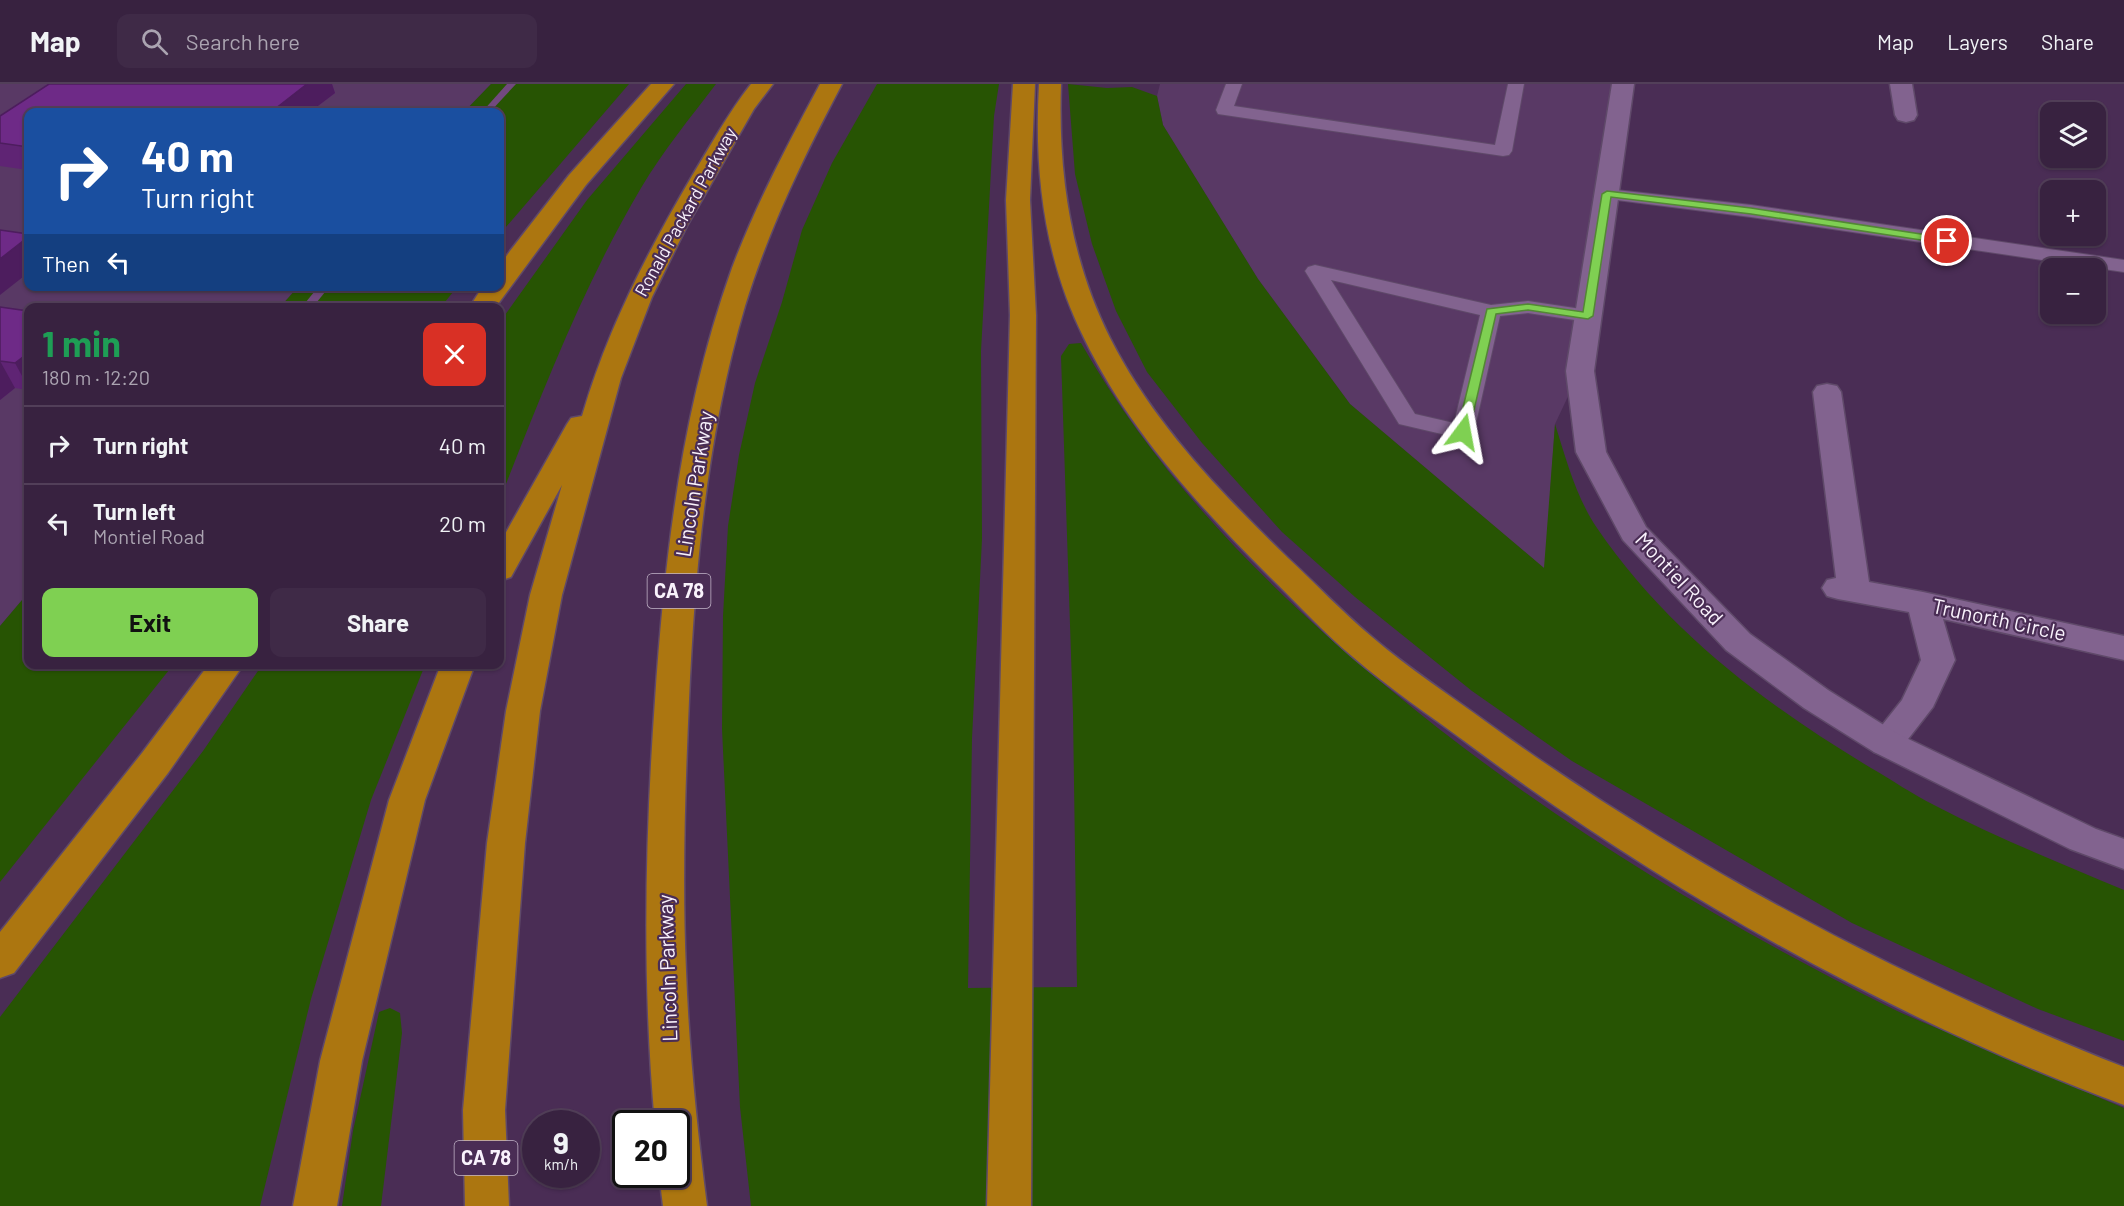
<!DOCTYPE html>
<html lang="en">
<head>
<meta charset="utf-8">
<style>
  :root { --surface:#382240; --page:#3f2a47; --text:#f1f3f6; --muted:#aba4b1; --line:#523f59; --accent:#7fd052 }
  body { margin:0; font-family:Barlow,sans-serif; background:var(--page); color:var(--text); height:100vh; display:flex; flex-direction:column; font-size:22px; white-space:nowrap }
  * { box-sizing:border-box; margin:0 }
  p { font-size:20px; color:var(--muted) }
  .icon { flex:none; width:33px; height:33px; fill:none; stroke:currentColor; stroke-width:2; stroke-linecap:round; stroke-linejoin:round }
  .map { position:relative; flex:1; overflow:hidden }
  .sheet { position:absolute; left:24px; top:219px; width:480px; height:366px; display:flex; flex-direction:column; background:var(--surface); border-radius:12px; box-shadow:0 2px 4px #0004,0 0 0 2px var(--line) }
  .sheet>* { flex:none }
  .banner { position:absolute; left:24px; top:24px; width:480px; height:183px; border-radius:12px; box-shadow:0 2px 4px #0004,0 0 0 2px var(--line); background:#1a4fa0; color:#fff; overflow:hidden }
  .buttons { position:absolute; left:2040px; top:18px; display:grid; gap:12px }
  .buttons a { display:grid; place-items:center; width:66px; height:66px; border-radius:12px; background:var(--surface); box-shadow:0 2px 4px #0004,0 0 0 2px var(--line); font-size:30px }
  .speed { position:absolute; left:522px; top:1026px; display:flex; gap:12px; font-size:30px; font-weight:700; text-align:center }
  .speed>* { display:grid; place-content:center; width:78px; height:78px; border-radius:50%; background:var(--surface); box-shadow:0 2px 4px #0004,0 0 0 2px var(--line); line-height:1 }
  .speed small { font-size:15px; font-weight:400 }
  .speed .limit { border:3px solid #111; border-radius:9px; background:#fff; color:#111 }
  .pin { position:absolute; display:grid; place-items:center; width:51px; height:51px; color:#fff; margin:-26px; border:3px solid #fff; border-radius:50%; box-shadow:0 2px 6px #0007 }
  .me { position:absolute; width:66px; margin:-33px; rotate:13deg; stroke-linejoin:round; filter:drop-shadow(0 0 4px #0008) }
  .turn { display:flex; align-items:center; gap:21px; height:126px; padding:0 18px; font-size:27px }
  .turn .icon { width:78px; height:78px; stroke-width:2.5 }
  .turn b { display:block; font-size:42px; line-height:51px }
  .then { display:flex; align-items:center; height:57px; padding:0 18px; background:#0003; gap:12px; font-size:22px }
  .round { display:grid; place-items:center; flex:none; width:63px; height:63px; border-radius:12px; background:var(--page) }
  .head { display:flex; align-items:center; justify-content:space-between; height:102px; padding:0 18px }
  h1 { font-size:36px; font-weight:700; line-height:45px; color:#1e9e55 }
  .cta { display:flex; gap:12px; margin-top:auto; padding:12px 18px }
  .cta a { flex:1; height:69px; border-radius:12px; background:var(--accent); color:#111; font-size:24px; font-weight:700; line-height:69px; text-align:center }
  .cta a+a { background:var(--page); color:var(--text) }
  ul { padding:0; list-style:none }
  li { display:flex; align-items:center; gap:18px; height:78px; padding:0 18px; border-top:2px solid var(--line) }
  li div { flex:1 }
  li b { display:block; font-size:22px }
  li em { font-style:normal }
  header { display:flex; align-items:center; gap:36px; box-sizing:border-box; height:84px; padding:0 30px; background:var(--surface); border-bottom:2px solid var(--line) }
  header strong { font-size:28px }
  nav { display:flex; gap:33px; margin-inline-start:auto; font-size:21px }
  .search { width:420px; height:54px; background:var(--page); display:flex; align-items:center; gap:15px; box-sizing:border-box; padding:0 21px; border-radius:12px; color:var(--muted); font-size:22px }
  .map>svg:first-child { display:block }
</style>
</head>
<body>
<header>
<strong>Map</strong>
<div class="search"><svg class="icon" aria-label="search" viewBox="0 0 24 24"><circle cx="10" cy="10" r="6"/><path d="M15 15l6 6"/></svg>Search here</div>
<nav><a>Map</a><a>Layers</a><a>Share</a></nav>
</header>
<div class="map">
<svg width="2124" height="1122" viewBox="0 0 2124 1122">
  <rect width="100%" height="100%" fill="#4a2d55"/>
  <g fill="#593965">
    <polygon points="0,0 491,0 464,28 28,28 28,202 298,203 280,223 28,224 28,509 0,542"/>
    <polygon points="1160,0 1622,0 1580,287 1555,340 1545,485 1350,320 1258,195 1163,41 1157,12"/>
  </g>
  <g fill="#275403">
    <polygon points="491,0 629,0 500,150 500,28 464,28"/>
    <path d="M686,0H716C690,34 663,67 641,104C583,202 542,309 500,415V238L587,116Z"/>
    <path d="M877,0H999L994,32L981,267L982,455L972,654L968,904L1077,903L1073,630L1061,272L1069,260L1081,259C1159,396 1271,508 1392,607C1543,732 1712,835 1887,922C1913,935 1940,945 1966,956C2019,979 2071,1002 2124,1024V1122H751L740,1023L722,645L723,532L728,442L739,371L755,299L782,218L802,146L832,79Z"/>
    <path d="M1068,0L1107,4L1132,3L1157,12L1163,41L1258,195L1350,320L1544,484L1555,340C1566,375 1576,413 1597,444C1667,547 1766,621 1871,684C1892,696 1912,710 1934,721C1995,753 2060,779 2124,806V957L2038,925L1852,839L1572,677L1472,607L1355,513L1282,448L1202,359L1147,288L1116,227L1092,160L1075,90Z"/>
    <polygon points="298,203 298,202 457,203 441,223 280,223"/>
    <polygon points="28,509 28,580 173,581 0,798 0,542"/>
    <polygon points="262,581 425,581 371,716 311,915 260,1122 0,1122 0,933 203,667"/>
    <polygon points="390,924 400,929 402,949 381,1122 342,1122 353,1047 379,928"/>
  </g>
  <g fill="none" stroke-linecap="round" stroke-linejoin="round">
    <g fill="#72497f" fill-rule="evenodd">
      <polygon points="507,0 516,0 490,28 482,28"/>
      <polygon points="319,202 330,202 312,224 301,224"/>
    </g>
    <g stroke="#5f4969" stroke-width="2">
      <g id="lane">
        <polygon points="1226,0 1242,0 1234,22 1495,61 1508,0 1524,0 1512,67 1509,71 1503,72 1218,30 1216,26"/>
        <polygon points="1607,105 1751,121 2124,176 2124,188 1751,133 1601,114 1598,110 1601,106"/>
        <path d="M1315,181L1491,221L1528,217L1588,226L1595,228L1598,232L1595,236L1588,238L1528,229L1500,232L1474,348L1471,353L1463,355L1399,340L1305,187L1308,183ZM1331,196L1480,231L1454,339L1415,330Z"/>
      </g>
    </g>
    <g stroke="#5f4969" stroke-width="3">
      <g id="street">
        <polygon points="1890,0 1912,0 1917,31 1914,36 1906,38 1898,36 1895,31"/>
        <polygon points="1827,300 1837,302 1841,308 1869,498 1923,508 2124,552 2124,576 1943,535 1955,576 1933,623 1898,668 1886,672 1874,668 1868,659 1902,616 1921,576 1909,528 1838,515 1827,512 1822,504 1827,496 1836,494 1813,308 1817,302"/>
      </g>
    </g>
    <g stroke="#5f4969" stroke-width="3">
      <polygon id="secondary" points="1612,0 1634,0 1594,287 1606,368 1646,443 1750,550 1828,606 1898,650 2096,745 2124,755 2124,785 2070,765 1874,668 1804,624 1726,566 1623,456 1576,368 1566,287"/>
    </g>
    <g stroke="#5f4969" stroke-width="3">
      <g id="highway">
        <polygon points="651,0 674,0 586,101 495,224 469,224 483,202 500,202 500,181 510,167 569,91"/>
        <path d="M751,0H773L754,25L687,142L652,213L621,294L562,511L540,627L525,759L505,1026L509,1122H465L463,1026L487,759L506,627L530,511L562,401L511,493L500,497V459L567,340L571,334L582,332C607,246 647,169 692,92C711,61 728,29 751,0Z"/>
        <path d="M820,0H842C804,72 769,144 745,222C707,350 695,483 689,616C685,706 682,796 686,887C689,966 697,1044 707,1122H663L659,1090H676V1040H655C642,898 645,757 655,616C665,469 682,323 732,184C756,120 788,60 820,0Z"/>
        <polygon points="1013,0 1035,0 1030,116 1036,231 1031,1122 987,1122 1010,231 1006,116"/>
        <path d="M1039,0H1061C1058,89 1070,174 1110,254C1153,339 1220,408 1288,474C1316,500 1342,528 1372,553C1409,585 1450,611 1489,640C1685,781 1900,895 2124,983V1021C1890,934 1667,808 1467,659C1429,631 1389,604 1353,573C1323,548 1296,518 1268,491C1197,420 1128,345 1084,254C1044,174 1034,88 1039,0Z"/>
        <polygon points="209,580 244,580 168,689 14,889 0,894 0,848 142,669"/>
        <polygon points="441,580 475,580 425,716 362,977 337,1122 293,1122 320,977 389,716"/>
      </g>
    </g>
    <use href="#lane" fill="#82638f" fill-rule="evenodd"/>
    <use href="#street" fill="#82638f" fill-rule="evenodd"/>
    <use href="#secondary" fill="#82638f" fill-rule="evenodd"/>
    <use href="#highway" fill="#ac7610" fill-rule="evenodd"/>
  </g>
  <g fill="#5f2474">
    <polygon points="49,0 332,0 335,9 310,28 28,28 28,86 0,82 0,32"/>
    <polygon points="0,223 28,227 28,306 15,304 0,316"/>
  </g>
  <g fill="#4d1d5e">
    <polygon points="307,0 332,0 335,9 310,28 271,28"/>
    <polygon points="28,153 28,189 0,211 0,175"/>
    <polygon points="28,269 28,303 15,279"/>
    <polygon points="0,277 15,304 0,316"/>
  </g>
  <g fill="#6e2a87" stroke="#4d1d5e" stroke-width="1.5">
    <polygon points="49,0 307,0 271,28 28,28 28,63 0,59 0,32"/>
    <polygon points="0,146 28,150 28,153 0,175"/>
    <polygon points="0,223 28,227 28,269 15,279 0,277"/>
  </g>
  <polygon fill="#7fd052" stroke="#538735" stroke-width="1.5" points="1607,107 1751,124 1947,154 1952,157 1947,160 1751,130 1611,113 1593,232 1588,235 1528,226 1496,230 1469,348 1463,351 1458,350 1457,348 1487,225 1528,220 1583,228 1602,110"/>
  <g text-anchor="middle" stroke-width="4.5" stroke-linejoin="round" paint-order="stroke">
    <g font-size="18" fill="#f9f2fc" stroke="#4a2d55">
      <text transform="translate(686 128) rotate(-61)" y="6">Ronald Packard Parkway</text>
    </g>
    <g fill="#4a2d55" stroke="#c4b7ca" stroke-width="1.5">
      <rect x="647.5" y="490" width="63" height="34" rx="4.5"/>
      <rect x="454.5" y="1057" width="63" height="34" rx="4.5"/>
    </g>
    <g font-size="20" font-weight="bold" fill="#f9f2fc">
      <text x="679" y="514">CA 78</text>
      <text x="486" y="1081">CA 78</text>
    </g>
    <g font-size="21" fill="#f9f2fc" stroke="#4a2d55">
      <text transform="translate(695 400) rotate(-81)" y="7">Lincoln Parkway</text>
      <text transform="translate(1679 495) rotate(47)" y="7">Montiel Road</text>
      <text transform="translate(1999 536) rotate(12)" y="7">Trunorth Circle</text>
      <text transform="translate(668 884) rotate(-92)" y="7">Lincoln Parkway</text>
    </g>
  </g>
</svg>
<div class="buttons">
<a><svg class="icon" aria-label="layers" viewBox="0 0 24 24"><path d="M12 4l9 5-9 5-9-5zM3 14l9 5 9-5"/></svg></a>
<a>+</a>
<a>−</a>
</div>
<div class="speed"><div>9<small>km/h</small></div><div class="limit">20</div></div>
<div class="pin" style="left:1947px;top:157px;background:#d93025"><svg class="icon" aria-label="arrive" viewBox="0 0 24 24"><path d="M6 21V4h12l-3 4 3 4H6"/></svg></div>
<svg class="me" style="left:1463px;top:348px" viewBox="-20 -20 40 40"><path d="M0-17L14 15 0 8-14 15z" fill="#7fd052" stroke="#fff" stroke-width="4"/></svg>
<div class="banner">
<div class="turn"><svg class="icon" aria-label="right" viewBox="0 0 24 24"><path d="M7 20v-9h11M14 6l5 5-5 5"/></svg><div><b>40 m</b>Turn right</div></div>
<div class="then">Then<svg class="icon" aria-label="left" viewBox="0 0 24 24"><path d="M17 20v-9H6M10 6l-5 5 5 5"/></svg></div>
</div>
<section class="sheet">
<div class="head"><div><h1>1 min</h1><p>180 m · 12:20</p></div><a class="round" style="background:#d93025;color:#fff"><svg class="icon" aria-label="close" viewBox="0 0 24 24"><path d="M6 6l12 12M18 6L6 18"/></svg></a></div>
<ul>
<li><svg class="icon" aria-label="right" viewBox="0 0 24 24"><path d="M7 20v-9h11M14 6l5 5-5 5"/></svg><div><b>Turn right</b></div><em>40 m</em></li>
<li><svg class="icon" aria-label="left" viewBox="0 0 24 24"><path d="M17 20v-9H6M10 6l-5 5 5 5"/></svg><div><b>Turn left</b><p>Montiel Road</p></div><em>20 m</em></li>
</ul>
<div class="cta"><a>Exit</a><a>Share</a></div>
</section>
</div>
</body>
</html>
